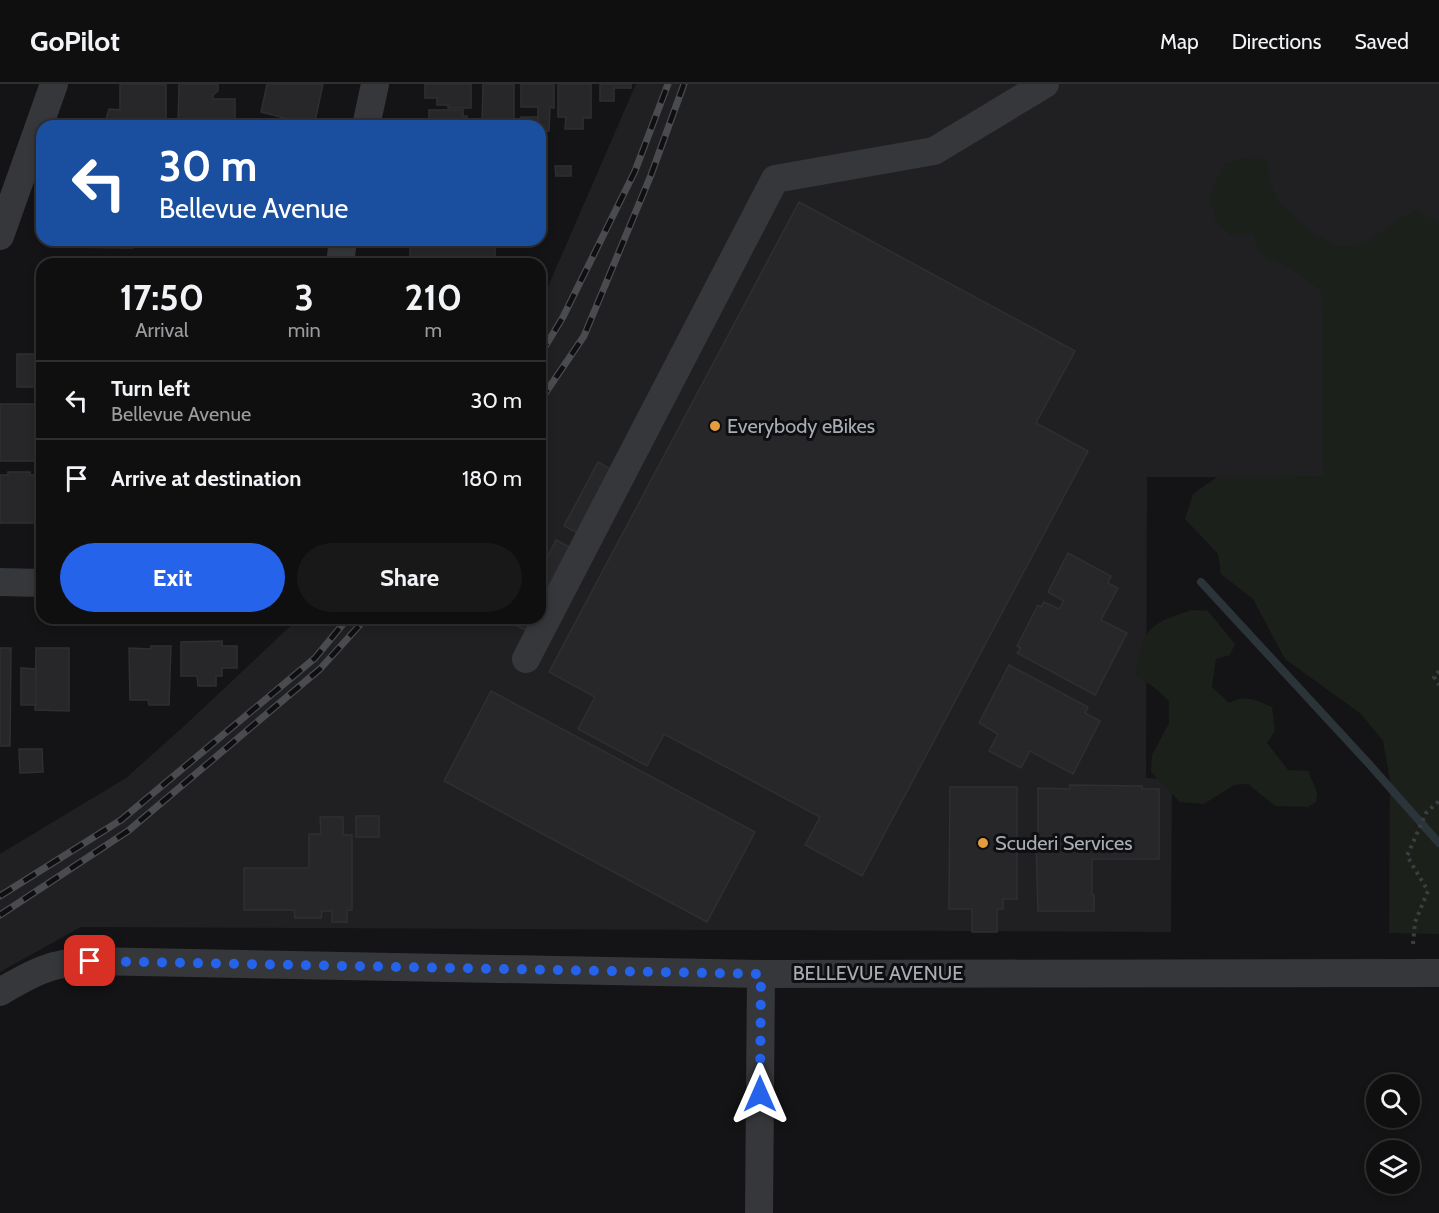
<!DOCTYPE html>
<html lang="en">
<head>
<meta charset="utf-8">
<style>
  :root { --surface:#0f0f10; --page:#181819; --text:#f1f3f6; --muted:#9b9c9f; --line:#2f2f30; --accent:#2563eb }
  body { margin:0; font-family:Cabin,sans-serif; background:var(--page); color:var(--text); height:100vh; display:flex; flex-direction:column; font-size:22px; white-space:nowrap }
  * { box-sizing:border-box; margin:0 }
  p { font-size:20px; color:var(--muted) }
  .icon { flex:none; width:33px; height:33px; fill:none; stroke:currentColor; stroke-width:2; stroke-linecap:round; stroke-linejoin:round }
  .map { position:relative; flex:1; overflow:hidden }
  .details { position:absolute; left:36px; top:174px; width:510px; height:366px; display:flex; flex-direction:column; background:var(--surface); border-radius:18px; box-shadow:0 3px 9px #0003,0 0 0 2px var(--line) }
  .details>* { flex:none }
  .guide { position:absolute; left:36px; top:36px; width:510px; height:126px; border-radius:18px; box-shadow:0 3px 9px #0003,0 0 0 2px var(--line); background:#1a4fa0; color:#fff; overflow:hidden }
  .tools { position:absolute; left:1366px; top:990px; display:grid; gap:12px }
  .tools a { display:grid; place-items:center; width:54px; height:54px; border-radius:50%; background:var(--surface); box-shadow:0 3px 9px #0003,0 0 0 2px var(--line); font-size:30px }
  .pin { position:absolute; display:grid; place-items:center; width:51px; height:51px; color:#fff; margin:-26px; border-radius:12px; box-shadow:0 3px 9px #0006 }
  .me { position:absolute; width:66px; margin:-33px; rotate:0deg; stroke-linejoin:round; filter:drop-shadow(0 0 4px #0008) }
  .turn { display:flex; align-items:center; gap:21px; height:126px; padding:0 24px; font-size:27px }
  .turn .icon { width:78px; height:78px; stroke-width:2.5 }
  .turn b { display:block; font-size:42px; line-height:51px }
  .eta { display:flex; justify-content:space-evenly; align-items:center; height:102px; text-align:center }
  .eta b { font-size:36px; font-weight:700; line-height:42px }
  .primary-button { display:flex; gap:12px; margin-top:auto; padding:12px 24px }
  .primary-button a { flex:1; height:69px; border-radius:36px; background:var(--accent); color:#fff; font-size:24px; font-weight:700; line-height:69px; text-align:center }
  .primary-button a+a { background:var(--page); color:var(--text) }
  ul { padding:0; list-style:none }
  li { display:flex; align-items:center; gap:18px; height:78px; padding:0 24px; border-top:2px solid var(--line) }
  li div { flex:1 }
  li b { display:block; font-size:22px }
  li em { font-style:normal }
  header { display:flex; align-items:center; gap:36px; box-sizing:border-box; height:84px; padding:0 30px; background:var(--surface); border-bottom:2px solid var(--line) }
  header strong { font-size:28px }
  nav { display:flex; gap:33px; margin-inline-start:auto; font-size:21px }
  .map>svg:first-child { display:block }
</style>
</head>
<body>
<header>
<strong>GoPilot</strong>
<nav><a>Map</a><a>Directions</a><a>Saved</a></nav>
</header>
<div class="map">
<svg width="1439" height="1129" viewBox="0 0 1439 1129">
  <rect width="100%" height="100%" fill="#141416"/>
  <polygon fill="#202023" points="636,0 1439,0 1439,196 1323,229 1323,393 1147,393 1146,694 1172,695 1171,848 81,843 0,888 0,770 126,694 182,644 299,534 540,534 540,221"/>
  <g fill="#1b201b">
    <path d="M1251,72L1267,77L1269,96L1278,117L1312,149L1340,163L1364,159L1416,125L1439,140V850L1389,849L1390,696L1383,657L1361,630L1285,575L1253,515L1221,490L1218,470L1185,435L1193,410L1217,393L1323,392V229L1320,206C1310,199 1299,189 1288,183C1264,171 1263,178 1253,149L1241,152L1230,150L1216,137L1209,113L1224,80Z"/>
    <path d="M1191,526L1208,527L1235,560L1230,571L1216,575L1212,603L1229,619C1246,610 1255,616 1272,623L1275,647L1267,659L1288,686L1308,687L1317,708L1316,718L1308,723L1275,722L1248,700L1234,701L1204,720L1180,718L1151,688L1152,671L1169,639V617L1155,604L1136,592C1143,545 1146,541 1191,526Z"/>
  </g>
  <g fill="none" stroke-linecap="round" stroke-linejoin="round">
    <polyline stroke="#2b3438" stroke-width="8" points="1201,498 1369,680 1439,759"/>
  </g>
  <g fill="#27272a" stroke="#2e2f32" stroke-width="1.5">
    <polygon points="120,0 166,0 166,42 104,42 109,25 120,26"/>
    <polygon points="179,0 218,0 218,7 213,11 213,15 235,15 235,41 178,42"/>
    <polygon points="267,0 323,0 314,42 287,39 288,35 261,28"/>
    <polygon points="425,0 471,0 471,24 448,24 448,21 437,21 437,14 425,14"/>
    <polygon points="483,0 514,0 514,42 482,40"/>
    <polygon points="521,0 554,0 554,24 550,23 549,47 540,47 540,42 538,42 538,23 521,23"/>
    <polygon points="558,0 591,0 591,34 583,34 583,45 565,45 566,33 558,33"/>
    <polygon points="600,0 631,0 631,4 614,4 614,17 600,17"/>
    <polygon points="429,26 463,26 463,32 467,32 467,37 476,37 476,42 429,42"/>
    <rect x="521" y="33" width="17" height="9"/>
    <polygon points="269,36 294,41 294,42 268,42"/>
    <polygon points="555,82 571,82 571,92 556,92"/>
    <polygon points="799,118 1075,267 1036,339 1088,367 862,792 805,761 820,733 664,650 647,682 578,645 595,613 549,588"/>
    <polygon points="64,156 133,156 133,164 63,163"/>
    <polygon points="416,156 470,156 470,160 495,160 495,180 410,180 410,162 416,162"/>
    <polygon points="55,175 111,176 111,180 55,180"/>
    <rect x="17" y="270" width="25" height="33"/>
    <polygon points="0,320 40,320 40,347 36,347 36,377 0,377"/>
    <polygon points="598,378 619,390 585,453 564,442"/>
    <polygon points="8,388 30,388 30,391 37,391 37,403 42,403 42,424 37,424 37,439 0,439 0,391 8,391"/>
    <polygon points="556,456 575,466 540,532 540,483 543,482"/>
    <polygon points="1068,469 1111,492 1108,499 1118,504 1101,536 1127,549 1095,611 1017,569 1021,564 1017,562 1038,521 1041,523 1044,518 1059,525 1064,517 1048,508"/>
    <polygon points="513,534 539,534 531,549 510,538"/>
    <polygon points="222,557 222,562 237,562 237,584 222,584 222,592 216,592 216,602 198,602 197,592 181,592 181,558"/>
    <polygon points="151,562 171,562 169,621 149,621 148,616 130,616 129,564 151,565"/>
    <polygon points="0,564 11,564 10,662 0,662"/>
    <polygon points="36,564 69,564 69,627 35,626"/>
    <polygon points="1009,581 1088,623 1085,629 1100,637 1073,690 1030,667 1021,684 989,667 998,650 979,639"/>
    <polygon points="21,584 36,585 36,621 21,621"/>
    <polygon points="491,607 755,748 707,838 444,697"/>
    <polygon points="19,665 42,665 43,688 20,689"/>
    <polygon points="1070,701 1142,702 1142,705 1159,705 1159,775 1092,775 1092,811 1094,811 1094,827 1038,827 1036,757 1038,757 1038,704 1070,705"/>
    <polygon points="950,703 1017,703 1017,815 1003,815 1003,825 997,825 997,848 972,848 972,825 949,825"/>
    <rect x="356" y="732" width="23" height="21"/>
    <polygon points="320,733 343,733 343,751 352,751 352,826 347,826 347,838 332,838 332,827 322,827 321,834 295,834 294,826 244,826 244,784 309,784 309,750 321,750"/>
  </g>
  <g fill="none" stroke-linecap="round" stroke-linejoin="round">
    <g stroke="#3c3e41" stroke-width="4" stroke-dasharray="3 4.5" stroke-linecap="butt">
      <polyline points="1439,587 1434,593 1439,601"/>
      <polyline points="1413,860 1415,838 1428,807 1407,772 1426,729 1439,717"/>
    </g>
    <g stroke="#36373a" stroke-width="28">
      <polyline points="366,42 375,0"/>
      <polyline points="0,152 54,0"/>
      <polyline points="340,180 343,156"/>
      <polyline points="0,498 42,499"/>
      <polyline points="526,575 775,95 934,67 1045,0"/>
      <path d="M0,908C32,889 52,878 90,877L761,890L1439,889"/>
      <polyline points="759,1129 761,890"/>
    </g>
    <g stroke="#494b4f" stroke-width="7">
      <g id="rail">
        <polyline points="540,271 563,233 635,87 668,0"/>
        <polyline points="540,317 584,252 651,91 684,0"/>
        <polyline points="0,812 121,736 315,574 348,534"/>
        <polyline points="0,831 128,747 320,585 366,534"/>
      </g>
    </g>
    <use href="#rail" stroke="#0f0f11" stroke-width="4.5" stroke-dasharray="14" stroke-linecap="butt"/>
  </g>
  <g fill="none" stroke-linecap="round" stroke-linejoin="round">
    <polyline stroke="#2563eb" stroke-width="10" stroke-dasharray="0 18" points="90,877 761,890 760,1010"/>
  </g>
  <g fill="#e39d3f" stroke="#0f0f11" stroke-width="2">
    <circle cx="715" cy="342" r="6"/>
    <circle cx="983" cy="759" r="6"/>
  </g>
  <g text-anchor="middle" stroke-width="6" stroke-linejoin="round" paint-order="stroke">
    <g font-size="20" fill="#a7adb5" stroke="#0f0f11" text-anchor="start">
      <text x="727" y="349">Everybody eBikes</text>
      <text x="995" y="766">Scuderi Services</text>
    </g>
    <g font-size="20" fill="#a7adb5" stroke="#0f0f11">
      <text x="878" y="896">BELLEVUE AVENUE</text>
    </g>
  </g>
</svg>
<div class="tools">
<a><svg class="icon" aria-label="search" viewBox="0 0 24 24"><circle cx="10" cy="10" r="6"/><path d="M15 15l6 6"/></svg></a>
<a><svg class="icon" aria-label="layers" viewBox="0 0 24 24"><path d="M12 4l9 5-9 5-9-5zM3 14l9 5 9-5"/></svg></a>
</div>
<div class="pin" style="left:90px;top:877px;background:#d93025"><svg class="icon" aria-label="arrive" viewBox="0 0 24 24"><path d="M6 21V4h12l-3 4 3 4H6"/></svg></div>
<svg class="me" style="left:760px;top:1010px" viewBox="-20 -20 40 40"><path d="M0-17L14 15 0 8-14 15z" fill="#2563eb" stroke="#fff" stroke-width="4"/></svg>
<div class="guide">
<div class="turn"><svg class="icon" aria-label="left" viewBox="0 0 24 24"><path d="M17 20v-9H6M10 6l-5 5 5 5"/></svg><div><b>30 m</b>Bellevue Avenue</div></div>
</div>
<section class="details">
<div class="eta">
<div><b>17:50</b><p>Arrival</p></div>
<div><b>3</b><p>min</p></div>
<div><b>210</b><p>m</p></div>
</div>
<ul>
<li><svg class="icon" aria-label="left" viewBox="0 0 24 24"><path d="M17 20v-9H6M10 6l-5 5 5 5"/></svg><div><b>Turn left</b><p>Bellevue Avenue</p></div><em>30 m</em></li>
<li><svg class="icon" aria-label="arrive" viewBox="0 0 24 24"><path d="M6 21V4h12l-3 4 3 4H6"/></svg><div><b>Arrive at destination</b></div><em>180 m</em></li>
</ul>
<div class="primary-button"><a>Exit</a><a>Share</a></div>
</section>
</div>
</body>
</html>
